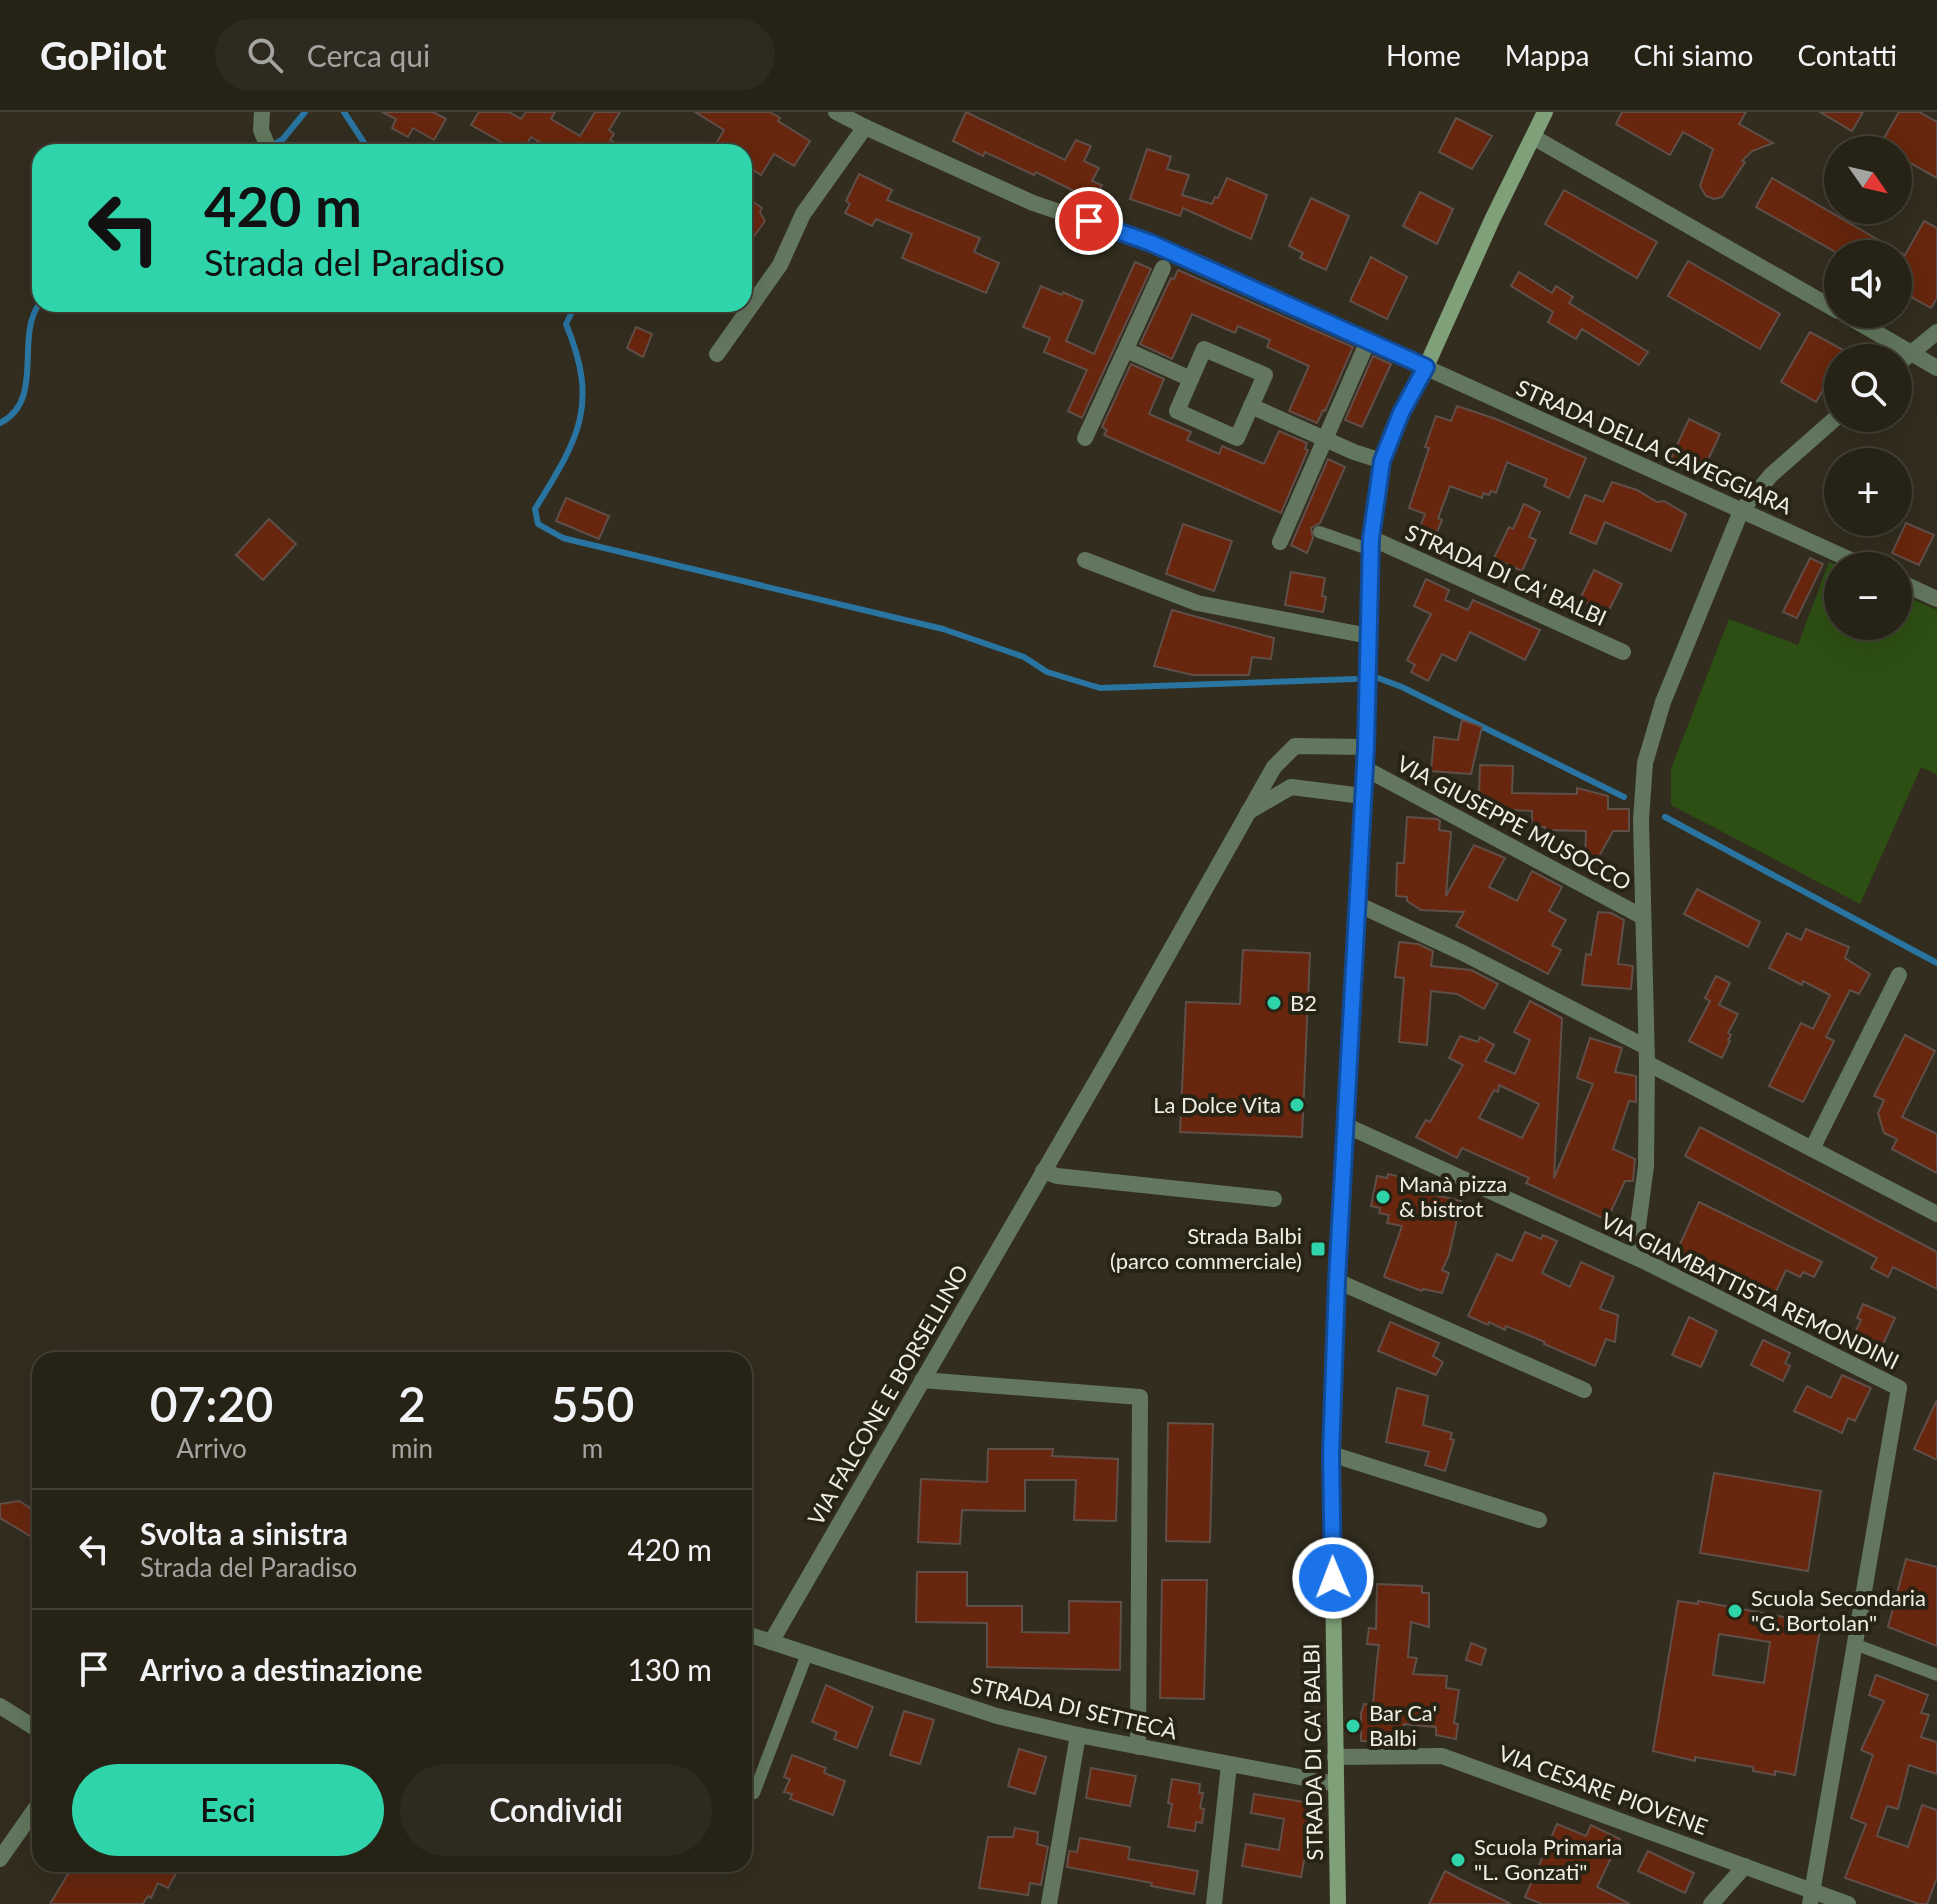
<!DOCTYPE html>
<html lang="it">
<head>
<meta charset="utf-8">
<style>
  :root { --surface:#262216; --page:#2e2a1f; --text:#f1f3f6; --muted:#a4a4a1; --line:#423f35; --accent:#2fd4aa }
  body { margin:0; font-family:Lato,sans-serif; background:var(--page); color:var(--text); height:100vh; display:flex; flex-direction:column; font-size:30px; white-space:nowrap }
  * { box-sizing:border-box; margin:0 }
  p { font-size:26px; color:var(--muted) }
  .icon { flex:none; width:44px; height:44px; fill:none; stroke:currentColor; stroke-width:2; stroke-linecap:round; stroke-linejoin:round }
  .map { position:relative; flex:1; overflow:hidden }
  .drawer { position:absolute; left:32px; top:1240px; width:720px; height:520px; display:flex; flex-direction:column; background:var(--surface); border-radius:24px; box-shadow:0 8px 32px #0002,0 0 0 2px var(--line) }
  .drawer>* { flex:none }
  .hud { position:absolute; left:32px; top:32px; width:720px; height:168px; border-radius:24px; box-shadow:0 8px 32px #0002,0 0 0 2px var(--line); background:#2fd4aa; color:#111; overflow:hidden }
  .needle { width:52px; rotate:124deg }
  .controls { position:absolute; left:1824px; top:24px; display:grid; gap:16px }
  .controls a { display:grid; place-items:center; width:88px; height:88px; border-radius:50%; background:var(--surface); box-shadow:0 8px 32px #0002,0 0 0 2px var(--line); font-size:40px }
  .pin { position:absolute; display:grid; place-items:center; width:68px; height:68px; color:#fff; margin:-34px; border:4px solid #fff; border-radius:50%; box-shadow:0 2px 8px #0007 }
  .me { position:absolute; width:88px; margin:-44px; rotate:359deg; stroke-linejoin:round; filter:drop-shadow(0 0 6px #0008) }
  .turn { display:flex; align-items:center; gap:28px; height:168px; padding:0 40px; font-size:36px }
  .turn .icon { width:104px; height:104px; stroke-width:2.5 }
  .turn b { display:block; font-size:56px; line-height:68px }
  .eta { display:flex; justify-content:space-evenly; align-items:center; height:136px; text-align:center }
  .eta b { font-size:48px; font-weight:600; line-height:56px }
  .primary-button { display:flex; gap:16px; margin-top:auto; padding:16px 40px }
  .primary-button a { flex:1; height:92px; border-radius:48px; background:var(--accent); color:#111; font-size:32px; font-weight:600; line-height:92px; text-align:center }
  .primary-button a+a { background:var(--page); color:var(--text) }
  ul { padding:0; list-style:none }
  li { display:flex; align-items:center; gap:24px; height:120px; padding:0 40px; border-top:2px solid var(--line) }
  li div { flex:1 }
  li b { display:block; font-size:30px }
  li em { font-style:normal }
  header { display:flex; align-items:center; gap:48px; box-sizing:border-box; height:112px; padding:0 40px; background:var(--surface); border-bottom:2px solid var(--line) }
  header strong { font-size:38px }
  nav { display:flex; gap:44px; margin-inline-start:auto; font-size:28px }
  .search { width:560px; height:72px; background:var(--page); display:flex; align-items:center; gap:20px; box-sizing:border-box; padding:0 28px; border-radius:44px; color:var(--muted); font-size:30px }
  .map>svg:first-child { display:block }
</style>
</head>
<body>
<header>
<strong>GoPilot</strong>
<div class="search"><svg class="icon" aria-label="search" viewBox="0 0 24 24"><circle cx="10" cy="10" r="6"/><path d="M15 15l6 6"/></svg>Cerca qui</div>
<nav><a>Home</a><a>Mappa</a><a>Chi siamo</a><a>Contatti</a></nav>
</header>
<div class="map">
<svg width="1937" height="1792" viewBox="0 0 1937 1792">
  <rect width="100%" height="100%" fill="#322d1e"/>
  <polygon fill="#2d4f13" points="1829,450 1838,454 1838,514 1898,514 1898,481 1937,498 1937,663 1921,655 1860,792 1671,693 1671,657 1729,507 1798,533"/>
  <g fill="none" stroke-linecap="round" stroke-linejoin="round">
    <g stroke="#2974a0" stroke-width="6">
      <polyline points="344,0 370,40"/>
      <polyline points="274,32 283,27 305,0"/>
      <polyline points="252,40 254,39"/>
      <path d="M583,192L572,200L566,212C600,294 578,327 535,397L538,412L563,426L575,429L943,517L1024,545L1047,560L1100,576L1355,567"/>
      <path d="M0,311C46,288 14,224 40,191"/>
      <polyline points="1378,566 1402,575 1624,685"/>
      <polyline points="1665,705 1937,851"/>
    </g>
  </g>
  <g fill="#67260d" stroke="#604e48" stroke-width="2" fill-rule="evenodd">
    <polygon points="382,0 433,0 446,7 434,28 413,16 408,25 392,16 396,7"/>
    <polygon points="479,0 509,0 521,7 526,0 555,0 551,7 580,24 595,0 620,0 609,18 614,22 610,28 630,40 557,40 531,25 522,40 519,40 471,13"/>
    <polygon points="695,0 770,0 780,6 778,9 810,29 794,54 774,42 761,63 744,52 744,40 711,40 724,18"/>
    <polygon points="966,0 1065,48 1076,28 1091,34 1084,49 1099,56 1092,69 1102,73 1094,89 1036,60 1034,63 985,40 983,44 953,29"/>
    <polygon points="1622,0 1746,0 1739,12 1773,31 1752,39 1742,49 1745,50 1722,85 1714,87 1706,84 1700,74 1713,37 1683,20 1670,43 1616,12"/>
    <polygon points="1820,0 1863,0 1852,19"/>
    <polygon points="1899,0 1919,0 1937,10 1937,66 1898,44 1898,38 1877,38"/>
    <polygon points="1456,6 1492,24 1472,57 1439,40"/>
    <polygon points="1147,37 1171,45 1167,57 1189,63 1182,83 1212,92 1215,85 1218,86 1227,66 1267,83 1251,127 1183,96 1180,104 1130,87"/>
    <polygon points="859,62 892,78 887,88 980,126 974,140 999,151 986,181 902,146 912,122 876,107 872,114 845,101 850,92 846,89"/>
    <polygon points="1772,66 1882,130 1875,142 1839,142 1756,95"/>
    <polygon points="1564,78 1657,130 1637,166 1545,112"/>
    <polygon points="1420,80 1453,97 1437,132 1403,114"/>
    <polygon points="1311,86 1349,104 1326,158 1300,146 1303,141 1289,134"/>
    <polygon points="752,89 762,96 760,101 765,109 744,138 744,94"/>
    <polygon points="1924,109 1937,116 1937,186 1931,196 1898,178 1898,139 1905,143"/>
    <polygon points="1371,145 1407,165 1387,207 1350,189"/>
    <polygon points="1688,149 1780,202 1760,237 1668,184"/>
    <polygon points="1135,150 1151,157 1082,306 1068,299 1087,258 1044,240 1050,226 1023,215 1041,174 1062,183 1063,180 1083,189 1066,229 1094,242"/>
    <polygon points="1178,158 1353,235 1325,299 1323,298 1317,311 1289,299 1309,254 1267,235 1270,228 1238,214 1235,221 1192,202 1172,247 1140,232 1171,166 1174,167"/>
    <polygon points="1519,160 1552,181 1556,174 1573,185 1569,191 1648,240 1639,253 1582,217 1576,227 1548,210 1553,200 1511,174"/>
    <polygon points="636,215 652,222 643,245 627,236"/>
    <polygon points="1810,220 1845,239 1841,246 1838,246 1838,252 1816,290 1781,270"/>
    <polygon points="1373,244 1391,252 1362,315 1345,308"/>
    <polygon points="1131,252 1164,267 1149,302 1191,320 1187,328 1219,342 1222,334 1264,352 1279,319 1307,331 1305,337 1308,338 1281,401 1104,323 1107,318 1102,315"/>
    <polygon points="1457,294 1496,307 1586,346 1569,386 1544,374 1547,367 1507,350 1496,381 1491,379 1489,383 1483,381 1482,386 1450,374 1438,406 1442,408 1431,435 1415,428 1425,402 1409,396 1429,336 1425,335 1436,304 1451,309"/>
    <polygon points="1689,307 1720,322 1702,361 1671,346"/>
    <polygon points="1328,347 1345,355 1320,411 1311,416 1313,426 1307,441 1291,433"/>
    <polygon points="1612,370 1637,378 1657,390 1664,389 1686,402 1671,439 1605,410 1596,432 1570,421 1585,383 1603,390"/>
    <polygon points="566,386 609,404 599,427 556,409"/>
    <polygon points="1524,392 1540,400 1529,425 1536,428 1522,459 1494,446 1509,415 1513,417"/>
    <polygon points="269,407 296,432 263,468 236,443"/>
    <polygon points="1906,411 1934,423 1919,453 1892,441"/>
    <polygon points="1183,412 1232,429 1214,479 1166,462"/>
    <polygon points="1810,446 1823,452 1797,506 1783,500"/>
    <polygon points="1594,458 1622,472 1607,502 1580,487"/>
    <polygon points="1291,460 1325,466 1322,484 1326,485 1323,500 1285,493"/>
    <polygon points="1426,467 1449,478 1445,488 1468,498 1473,488 1540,518 1525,548 1470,520 1456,549 1442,542 1428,569 1411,560 1415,553 1407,548 1431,502 1414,494"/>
    <polygon points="1172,498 1274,526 1271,547 1252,545 1249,563 1193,563 1154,554"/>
    <polygon points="1462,608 1482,615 1471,662 1431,659 1434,625 1458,628"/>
    <polygon points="1480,653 1513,654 1512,681 1577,682 1577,676 1608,684 1608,697 1629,697 1629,719 1613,719 1597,748 1585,748 1586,719 1545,718 1545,715 1532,715 1532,699 1492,697 1492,694 1482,694 1482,684 1479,683"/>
    <polygon points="1407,705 1437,707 1440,709 1439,718 1451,720 1446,784 1474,733 1505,746 1489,775 1517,789 1532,759 1562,775 1549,799 1566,808 1552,833 1561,838 1548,862 1456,814 1464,800 1421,798 1407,789 1407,785 1396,784 1397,751 1404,751"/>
    <polygon points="1697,777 1760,810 1748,835 1684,802"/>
    <polygon points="1598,800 1611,801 1624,808 1618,852 1633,854 1631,877 1582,873 1586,842 1591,843"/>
    <polygon points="1806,817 1849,835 1845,846 1870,862 1859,882 1850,878 1826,925 1834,929 1803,990 1769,974 1801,911 1813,917 1830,883 1803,869 1802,873 1769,856 1787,821 1801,828"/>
    <polygon points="1399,830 1418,832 1433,839 1431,854 1471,858 1498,872 1484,897 1457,882 1431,879 1427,933 1399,930 1404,866 1395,865"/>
    <polygon points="1243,838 1310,841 1302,1025 1180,1020 1186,890 1240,892"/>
    <polygon points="1716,864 1730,871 1719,893 1738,902 1728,921 1731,923 1728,928 1730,929 1722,946 1689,929 1710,889 1705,886"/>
    <path d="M1530,889L1562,906L1554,1066L1593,972L1577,966L1590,926L1622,936L1615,960L1636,964V990L1629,989L1613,1037L1635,1047L1633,1069H1625L1607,1108L1526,1071L1529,1066L1462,1036L1457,1046L1416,1025L1426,1008L1430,1010L1463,953L1449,946L1460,924L1478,930L1480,925L1494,933L1485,949L1515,962L1530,928L1514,920ZM1499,973L1539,992L1522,1026L1479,1006L1494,978L1498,980Z"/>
    <polygon points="1905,923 1935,939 1902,1005 1937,1022 1937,1061 1892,1037 1897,1027 1884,1021 1878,1001 1884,988 1874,984"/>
    <polygon points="1700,1015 1937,1140 1937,1177 1893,1155 1888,1165 1871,1156 1877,1146 1685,1044"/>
    <polygon points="1388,1062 1429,1071 1427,1081 1461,1089 1449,1143 1442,1158 1449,1161 1442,1181 1423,1177 1422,1179 1384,1165 1402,1114 1387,1111 1389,1103 1379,1101 1380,1096 1371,1094 1377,1064 1387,1066"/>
    <polygon points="1699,1090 1822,1150 1814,1165 1803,1160 1800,1165 1786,1158 1773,1186 1677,1139"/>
    <polygon points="1525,1120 1541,1127 1543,1123 1557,1129 1542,1161 1570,1175 1581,1150 1614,1165 1600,1197 1618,1203 1615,1230 1606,1227 1595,1254 1544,1232 1545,1230 1506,1214 1505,1218 1489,1210 1488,1213 1468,1204 1497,1142 1512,1149"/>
    <polygon points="1863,1192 1895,1206 1881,1237 1853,1225 1861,1208 1857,1206"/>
    <polygon points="1689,1205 1717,1219 1701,1255 1672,1243"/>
    <polygon points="1390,1210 1439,1231 1433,1244 1443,1250 1436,1263 1378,1239"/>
    <polygon points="1763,1228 1790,1241 1785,1251 1790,1254 1783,1269 1751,1253"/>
    <polygon points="1842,1263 1871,1276 1855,1309 1848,1306 1842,1321 1794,1299 1807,1274 1831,1286"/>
    <polygon points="1397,1276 1428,1284 1423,1313 1452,1321 1450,1327 1454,1328 1445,1359 1425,1353 1429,1340 1386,1330"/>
    <polygon points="1937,1288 1937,1348 1914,1337"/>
    <polygon points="1168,1311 1213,1312 1210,1430 1166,1429"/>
    <polygon points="988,1337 1053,1337 1052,1344 1118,1347 1116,1409 1074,1408 1076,1368 1025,1368 1025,1399 962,1398 960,1432 918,1430 921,1367 987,1370"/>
    <polygon points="1714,1361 1821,1379 1808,1459 1700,1441"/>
    <polygon points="19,1389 40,1402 40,1430 0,1406 0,1392"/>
    <polygon points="1906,1447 1937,1455 1937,1534 1888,1515"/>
    <polygon points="917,1460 967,1460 967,1494 1022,1494 1022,1520 1069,1521 1069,1489 1121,1490 1120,1558 987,1555 987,1511 916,1510"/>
    <polygon points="1162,1468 1207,1468 1204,1587 1160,1586"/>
    <polygon points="1377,1472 1422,1474 1422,1481 1429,1481 1429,1515 1411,1510 1408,1545 1417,1546 1413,1562 1447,1564 1446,1576 1459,1578 1454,1611 1458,1612 1456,1627 1436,1623 1436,1615 1404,1612 1404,1629 1361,1629 1361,1601 1364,1592 1373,1593 1377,1548 1379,1533 1367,1532 1369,1516 1376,1517"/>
    <path d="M1678,1489L1698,1492V1489L1821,1512L1795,1663L1775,1659V1663L1753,1659V1655L1695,1645V1649L1653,1639ZM1719,1522L1770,1530L1764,1571L1713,1563Z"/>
    <polygon points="1471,1531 1486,1537 1481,1553 1466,1548"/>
    <polygon points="1876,1563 1928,1583 1921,1601 1929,1603 1921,1625 1937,1630 1937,1662 1909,1653 1898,1697 1887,1694 1877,1724 1908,1735 1922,1693 1937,1698 1937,1766 1927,1792 1919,1792 1845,1766 1866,1712 1851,1706 1873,1643 1861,1638 1884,1589 1869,1583"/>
    <polygon points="826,1573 873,1595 857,1636 834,1627 837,1620 812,1610"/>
    <polygon points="904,1599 934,1608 920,1652 890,1643"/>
    <polygon points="1019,1637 1046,1645 1035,1682 1008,1674"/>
    <polygon points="792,1643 826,1656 824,1661 845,1669 833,1703 790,1687 792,1682 784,1680 790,1667 784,1665"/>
    <polygon points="1091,1656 1136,1664 1130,1694 1086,1686"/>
    <polygon points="1172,1667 1200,1672 1199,1681 1203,1681 1200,1696 1204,1697 1202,1711 1196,1710 1195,1719 1168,1715 1172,1692 1168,1691"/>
    <polygon points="1254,1682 1310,1691 1307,1713 1311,1713 1301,1765 1242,1754 1246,1732 1279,1738 1284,1707 1251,1701"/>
    <polygon points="1557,1712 1586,1724 1591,1713 1620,1727 1597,1775 1630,1792 1542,1792 1525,1785"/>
    <polygon points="1015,1716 1038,1720 1037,1732 1048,1735 1041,1773 1030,1771 1028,1783 979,1776 988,1725 1013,1725"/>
    <polygon points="1080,1726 1130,1735 1128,1747 1198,1759 1194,1782 1151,1774 1152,1771 1067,1755 1069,1739 1077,1740"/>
    <polygon points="1648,1739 1694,1761 1685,1781 1638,1759"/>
    <polygon points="74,1752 181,1752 168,1776 158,1771 151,1786 148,1784 143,1792 50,1792"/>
    <polygon points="1445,1759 1462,1768 1511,1792 1429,1792"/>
  </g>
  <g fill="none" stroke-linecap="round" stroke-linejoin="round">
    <g stroke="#62775e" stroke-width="12">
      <polyline points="1319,420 1371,438"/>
      <polyline points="1857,1533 1937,1563"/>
      <polyline points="754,1681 807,1542"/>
    </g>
    <g stroke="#62775e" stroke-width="16">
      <polyline points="262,0 261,18 270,40"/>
      <polyline points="836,0 865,15 1033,91 1151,131 1864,454"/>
      <polyline points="1533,25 1838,199"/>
      <polyline points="1844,202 1937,256"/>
      <polygon points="1204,237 1265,263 1237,326 1177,299"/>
      <polyline points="1126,238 1191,267"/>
      <polyline points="717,242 780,153 803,102 865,15"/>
      <polyline points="1898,252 1937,220"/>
      <polyline points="1251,294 1354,340 1382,349"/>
      <polyline points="1085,326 1163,156"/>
      <polyline points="1371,426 1623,540"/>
      <polyline points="1280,430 1364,238"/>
      <polyline points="1085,448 1197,491 1369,524"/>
      <polyline points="1898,469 1937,487"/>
      <polyline points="1364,656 1643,805"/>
      <polyline points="1248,700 1291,675 1363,684"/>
      <polyline points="1357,792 1463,841 1646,935"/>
      <polyline points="1647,951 1937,1102"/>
      <polyline points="1345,1013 1648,1151 1899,1276 1810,1792"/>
      <polyline points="1812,1037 1899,863"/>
      <polyline points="1043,1059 1057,1064 1274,1087"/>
      <polyline points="1634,1144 1646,1054 1647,951 1641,708 1645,651 1663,590 1741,399 1771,363 1838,304"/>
      <polyline points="1337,1169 1584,1278"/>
      <polyline points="922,1268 1140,1285 1138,1635"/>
      <polyline points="1331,1342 1539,1408"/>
      <polyline points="744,1521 997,1604 1078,1623 1336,1672"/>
      <polyline points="771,1530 1113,940 1274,655 1295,634 1366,635"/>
      <polyline points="0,1594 40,1619"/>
      <polyline points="1335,1645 1442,1644 1848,1792"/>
      <polyline points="0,1747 40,1690"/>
      <polyline points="1049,1792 1078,1623"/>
      <polyline points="1214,1792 1229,1653"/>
      <polyline points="1711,1792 1745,1754"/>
    </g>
    <polyline stroke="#7fa078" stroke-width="16" points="1338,1792 1331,1342 1337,1169 1366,635 1371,426 1375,391 1382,349 1401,301 1426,255 1492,108 1545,0"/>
  </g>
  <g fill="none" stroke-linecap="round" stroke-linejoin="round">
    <g stroke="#114b97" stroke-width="20">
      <polyline id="route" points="1089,109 1151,131 1426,255 1401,301 1382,349 1371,426 1366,635 1337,1169 1331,1342 1333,1466"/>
    </g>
    <use href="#route" stroke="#1a73e8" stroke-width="14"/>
  </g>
  <g fill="#2fd4aa" stroke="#282415" stroke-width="3">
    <circle cx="1274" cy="891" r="8"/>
    <circle cx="1297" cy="993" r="8"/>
    <circle cx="1383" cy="1085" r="8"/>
    <rect x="1310" y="1129" width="16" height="16" rx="4"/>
    <circle cx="1735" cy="1499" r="8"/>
    <circle cx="1353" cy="1614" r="8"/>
    <circle cx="1458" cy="1748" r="8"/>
  </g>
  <g text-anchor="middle" stroke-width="8" stroke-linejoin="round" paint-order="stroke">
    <g font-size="22" fill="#f0ede3" stroke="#282415">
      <text transform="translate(1654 335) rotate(24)" y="8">STRADA DELLA CAVEGGIARA</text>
      <text transform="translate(1506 463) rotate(24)" y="8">STRADA DI CA' BALBI</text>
      <text transform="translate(1514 711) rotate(28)" y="8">VIA GIUSEPPE MUSOCCO</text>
      <text transform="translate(1750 1179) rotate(26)" y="8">VIA GIAMBATTISTA REMONDINI</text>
      <text transform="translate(888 1283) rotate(-60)" y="8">VIA FALCONE E BORSELLINO</text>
      <text transform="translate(1074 1596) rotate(13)" y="8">STRADA DI SETTECÀ</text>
      <text transform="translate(1313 1640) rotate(-91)" y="8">STRADA DI CA' BALBI</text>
      <text transform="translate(1603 1678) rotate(20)" y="8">VIA CESARE PIOVENE</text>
    </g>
    <g font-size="22" fill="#f0ede3" stroke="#282415" text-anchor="start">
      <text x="1290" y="899">B2</text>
      <text x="1281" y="1001" text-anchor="end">La Dolce Vita</text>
      <text x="1399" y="1080">Manà pizza<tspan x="1399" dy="25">&amp; bistrot</tspan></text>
      <text x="1302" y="1132" text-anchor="end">Strada Balbi<tspan x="1302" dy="25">(parco commerciale)</tspan></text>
      <text x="1751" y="1494">Scuola Secondaria<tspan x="1751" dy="25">"G. Bortolan"</tspan></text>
      <text x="1369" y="1609">Bar Ca'<tspan x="1369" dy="25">Balbi</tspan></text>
      <text x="1474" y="1743">Scuola Primaria<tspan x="1474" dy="25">"L. Gonzati"</tspan></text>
    </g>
  </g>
</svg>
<div class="controls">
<a><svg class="needle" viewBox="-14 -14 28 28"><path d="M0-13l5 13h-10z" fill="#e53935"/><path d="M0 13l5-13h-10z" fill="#a4a4a1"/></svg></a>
<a><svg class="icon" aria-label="sound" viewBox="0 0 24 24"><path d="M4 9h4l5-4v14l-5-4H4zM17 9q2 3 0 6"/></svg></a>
<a><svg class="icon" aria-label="search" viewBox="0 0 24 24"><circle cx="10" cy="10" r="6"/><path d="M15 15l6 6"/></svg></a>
<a>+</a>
<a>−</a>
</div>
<div class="pin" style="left:1089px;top:109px;background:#d93025"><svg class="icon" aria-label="arrive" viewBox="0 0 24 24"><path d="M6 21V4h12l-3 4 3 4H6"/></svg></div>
<svg class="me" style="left:1333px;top:1466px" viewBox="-20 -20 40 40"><circle r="17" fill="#1a73e8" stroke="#fff" stroke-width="3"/><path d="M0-11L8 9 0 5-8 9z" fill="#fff"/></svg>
<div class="hud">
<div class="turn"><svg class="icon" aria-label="left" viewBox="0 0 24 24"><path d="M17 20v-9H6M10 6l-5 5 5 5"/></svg><div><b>420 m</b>Strada del Paradiso</div></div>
</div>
<section class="drawer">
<div class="eta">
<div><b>07:20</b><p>Arrivo</p></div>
<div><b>2</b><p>min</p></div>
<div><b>550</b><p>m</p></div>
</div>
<ul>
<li><svg class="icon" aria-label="left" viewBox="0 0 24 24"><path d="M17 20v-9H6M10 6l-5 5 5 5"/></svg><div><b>Svolta a sinistra</b><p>Strada del Paradiso</p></div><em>420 m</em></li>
<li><svg class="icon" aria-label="arrive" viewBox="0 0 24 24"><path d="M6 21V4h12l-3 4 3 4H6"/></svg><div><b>Arrivo a destinazione</b></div><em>130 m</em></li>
</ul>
<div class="primary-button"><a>Esci</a><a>Condividi</a></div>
</section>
</div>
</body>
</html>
